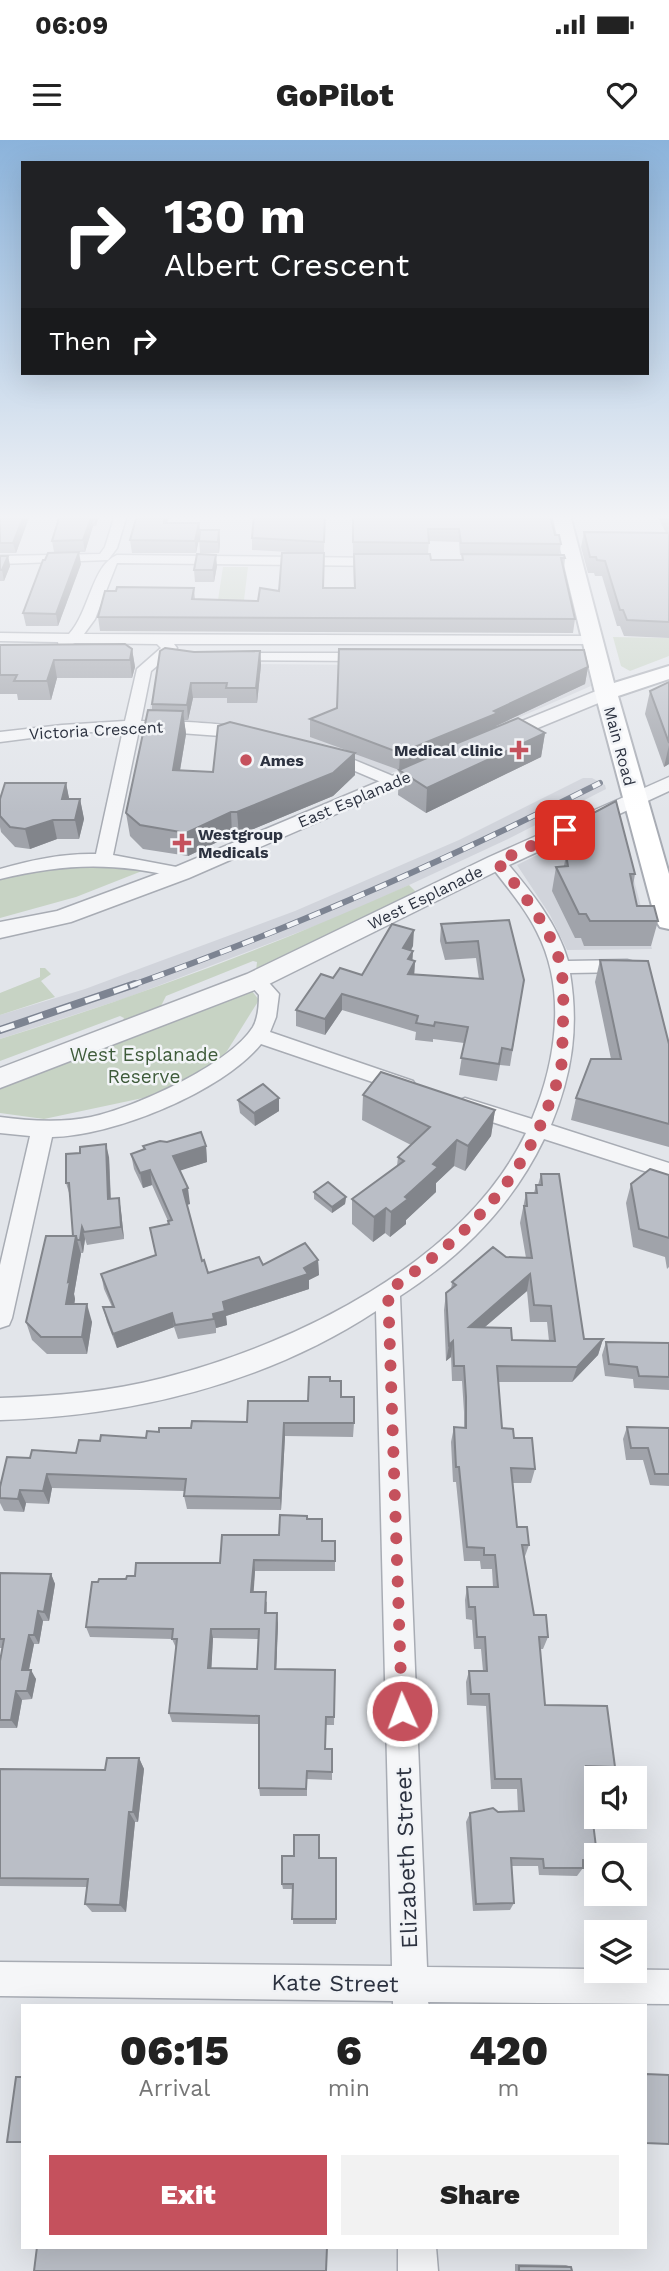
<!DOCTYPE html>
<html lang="en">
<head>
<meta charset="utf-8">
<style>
  :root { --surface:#fff; --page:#f2f2f2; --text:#222; --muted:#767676; --accent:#c5515d }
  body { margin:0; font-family:"Work Sans",sans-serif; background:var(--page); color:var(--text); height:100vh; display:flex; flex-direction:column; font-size:26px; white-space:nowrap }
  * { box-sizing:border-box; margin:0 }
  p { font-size:23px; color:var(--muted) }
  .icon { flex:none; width:38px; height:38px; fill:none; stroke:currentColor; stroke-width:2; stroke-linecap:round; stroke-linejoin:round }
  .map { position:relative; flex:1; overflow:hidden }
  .sheet { position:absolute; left:21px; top:1864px; width:626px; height:245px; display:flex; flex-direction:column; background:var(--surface); border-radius:0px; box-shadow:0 7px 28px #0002 }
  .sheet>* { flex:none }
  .top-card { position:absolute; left:21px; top:21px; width:628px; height:214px; border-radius:0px; box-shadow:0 7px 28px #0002; background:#202124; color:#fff; overflow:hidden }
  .controls { position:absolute; left:584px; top:1626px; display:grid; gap:14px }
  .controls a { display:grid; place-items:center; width:63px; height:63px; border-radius:0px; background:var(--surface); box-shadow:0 7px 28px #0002; font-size:35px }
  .pin { position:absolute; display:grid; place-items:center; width:60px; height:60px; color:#fff; margin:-30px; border-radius:14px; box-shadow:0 4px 10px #0006 }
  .me { position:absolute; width:77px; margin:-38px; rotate:358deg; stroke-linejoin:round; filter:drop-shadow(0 0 5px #0008) }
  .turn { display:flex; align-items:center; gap:24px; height:147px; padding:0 28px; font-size:32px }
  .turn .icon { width:91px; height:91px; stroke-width:2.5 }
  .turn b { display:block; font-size:49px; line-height:60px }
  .then { display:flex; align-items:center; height:66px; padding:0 28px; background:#0003; gap:14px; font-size:26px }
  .eta { display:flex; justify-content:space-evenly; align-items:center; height:119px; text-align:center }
  .eta b { font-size:42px; font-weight:800; line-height:49px }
  .cta { display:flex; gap:14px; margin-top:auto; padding:14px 28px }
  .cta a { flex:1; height:80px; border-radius:0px; background:var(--accent); color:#fff; font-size:28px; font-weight:800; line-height:80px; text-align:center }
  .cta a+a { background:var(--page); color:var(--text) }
  .status { display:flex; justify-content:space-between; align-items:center; height:49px; padding:0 35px; background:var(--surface); direction:ltr }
  .status svg { height:19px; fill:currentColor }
  header { display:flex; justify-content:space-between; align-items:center; height:91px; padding:0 28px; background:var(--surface); font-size:32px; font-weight:800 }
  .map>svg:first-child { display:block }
</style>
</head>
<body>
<div class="status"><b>06:09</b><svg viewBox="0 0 49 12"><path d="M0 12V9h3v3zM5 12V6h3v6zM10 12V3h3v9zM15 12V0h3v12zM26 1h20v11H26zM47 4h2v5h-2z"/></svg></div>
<header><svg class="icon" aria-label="menu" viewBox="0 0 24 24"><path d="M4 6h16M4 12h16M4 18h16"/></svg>GoPilot<svg class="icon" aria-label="heart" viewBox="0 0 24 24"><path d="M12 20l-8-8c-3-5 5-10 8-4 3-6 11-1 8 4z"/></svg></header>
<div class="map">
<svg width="669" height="2131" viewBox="0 0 669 2131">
  <rect width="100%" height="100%" fill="#e2e5ea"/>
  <g fill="#d1d4db">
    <polygon points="160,523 587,527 591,546 387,635 329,605 148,576"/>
    <polygon points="583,638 592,638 605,645 606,649 508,699 349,773 126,858 0,899 0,875 85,849 295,771 459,700"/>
    <polygon points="617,675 652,809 567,810 550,775 517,725"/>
  </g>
  <g fill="#c7d3c4">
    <polygon points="223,427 248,427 244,460 218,460"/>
    <polygon points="613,497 669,498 669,516 630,531 621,526"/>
    <polygon points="65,726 121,726 142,731 76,757 0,778 0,740 33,730"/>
    <path d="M409,745L419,755L256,831L257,822L253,821L166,856L158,872L120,887L124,878L120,876L0,921V899C139,856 276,805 409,745Z"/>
    <polygon points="40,828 45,828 51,834 41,841 55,857 0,875 0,853 40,837"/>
    <polygon points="241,851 252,851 259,860 222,919 157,955 44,979 0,973 0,947"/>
  </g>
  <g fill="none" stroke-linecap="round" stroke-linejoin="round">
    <g stroke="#a8acb4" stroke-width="3">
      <g id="minor">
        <polygon points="115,375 127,375 117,408 108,420 0,424 0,416 100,414 105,407"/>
        <path d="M117,415L383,418L389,422L383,426L117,423L95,479L84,494L594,496L601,500L594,504H174L177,508L175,511L151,531L141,581C161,581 244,582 256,593L248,598L139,590L113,715L187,729L190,733L187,737L181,738C114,722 67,723 0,739V729C31,720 63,713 96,714L123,590L62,594L0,602V592L62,585L125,581L137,529L161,508L157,504L75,503L64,508L59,507L58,502L0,501V493L69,494C89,473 92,425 117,415Z"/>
        <polygon points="230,513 367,513 374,517 367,521 225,520 225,514"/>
        <polygon points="328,609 400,639 402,642 394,647 388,645 322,617 320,614"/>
        <path d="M497,717L503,718C528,748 557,782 568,821L627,820L634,822L637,826L634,830L627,832L570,833C579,889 572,934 551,985L669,1023V1039L544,999C512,1066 462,1116 400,1156L427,1827L669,1830V1864L428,1862L429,1866H393V1861L0,1856V1822L392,1826L376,1171C265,1244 131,1276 0,1280V1258C55,1256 109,1252 163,1238C296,1204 463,1123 526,993L458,971L454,966L458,961L465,958L532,979C556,922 567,850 537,792C524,766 505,745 488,722Z"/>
        <path d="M256,834L263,836L279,854L276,877L270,892L413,941L416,946L413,951L406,953L399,951L261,904C222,952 113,996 52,997L12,1178L9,1185L0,1188V1125L30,996L0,993V977C30,981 61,983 91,977C134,968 229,925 253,887C258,878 259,866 259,855L246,840L249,836Z"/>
        <polygon points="398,2107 436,2107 438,2131 398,2131"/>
      </g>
    </g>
    <g stroke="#a8acb4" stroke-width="3">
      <g id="tertiary">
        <polygon points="606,547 613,549 616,553 613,557 499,604 485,604 482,600 485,596"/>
        <polygon points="437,617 444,619 447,623 444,627 189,738 71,782 0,798 0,782 57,771 173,728"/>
        <polygon points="669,637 669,651 505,727 265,846 0,948 0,928 247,834 489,717"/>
      </g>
    </g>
    <g stroke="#a8acb4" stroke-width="4">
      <polygon id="secondary" points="552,375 570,375 614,543 669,526 669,539 618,556 669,734 669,789 660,787 656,781 595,553"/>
    </g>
    <use href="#minor" fill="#f5f6f8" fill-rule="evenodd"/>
    <use href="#tertiary" fill="#f5f6f8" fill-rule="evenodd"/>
    <use href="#secondary" fill="#fff" fill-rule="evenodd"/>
    <g stroke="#7d8492" stroke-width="6">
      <path id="rail-far1" d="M130,846C291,789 447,720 600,643"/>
    </g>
    <g stroke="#7d8492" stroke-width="8">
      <polyline id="rail" points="0,890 135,844"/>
    </g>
    <use href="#rail-far1" stroke="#f2f4f7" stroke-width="4.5" stroke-dasharray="12" stroke-linecap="butt"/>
    <use href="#rail" stroke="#f2f4f7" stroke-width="5" stroke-dasharray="15" stroke-linecap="butt"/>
  </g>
  <g fill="#a0a3aa" fill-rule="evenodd">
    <polygon points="0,375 30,375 16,413 0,413"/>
    <polygon points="60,375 99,375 96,386 93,386 85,412 54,412 52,401"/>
    <path d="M325,375L323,448H354L352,375L555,395L561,404L559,415L565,418L564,430L575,479L573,493L100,491L98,477L194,448L195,459L258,461L279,451L305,413L252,410V398ZM429,401L459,402L460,415H462V420H431L428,414Z"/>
    <polygon points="657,375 669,375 669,498 624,496 620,486 617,486 602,436 595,436 594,433 588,433 581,407 584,392 666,393"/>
    <polygon points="167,383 199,383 200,395 219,390 220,402 219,413 200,413 199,397 196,413 132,413 130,400"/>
    <polygon points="0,416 8,416 10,426 4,441 0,441"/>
    <polygon points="81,424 58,486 26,486 23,473"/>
    <polygon points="217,426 214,442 195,442 194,430"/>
    <polygon points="0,505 132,509 135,527 132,538 57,538 51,560 18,560 17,554 0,554"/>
    <polygon points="260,511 261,525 257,563 227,563 227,558 193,558 188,580 184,580 186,594 180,631 213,632 346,610 310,597 310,579 588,527 585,544 496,586 496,587 545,593 541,617 426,673 398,655 399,630 355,614 355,635 333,656 239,695 232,695 188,716 143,709 130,696 126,673 152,570 152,564 194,512"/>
    <polygon points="669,542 669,624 664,627 645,574 650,551"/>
    <polygon points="66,643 69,659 80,659 84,679 79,699 57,699 30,709 15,707 1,692 0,687 0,659"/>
    <polygon points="580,680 635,734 633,746 637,766 658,781 651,806 584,806 581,798 575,798 552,751 556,727 564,726 566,715 578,715 576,704"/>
    <polygon points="509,780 524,840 510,926 500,925 497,941 459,935 464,903 433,899 433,902 415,900 416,892 342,870 325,895 296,886 296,870 333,838 362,835 413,806 411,810 413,811 412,820 415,821 414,834 479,839 476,818 445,820 440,801 441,784"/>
    <polygon points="600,820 669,904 669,1007 571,980 576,958 611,919 595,842"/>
    <polygon points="363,955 495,970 491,996 465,1031 454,1026 436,1043 436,1052 406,1080 406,1084 390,1097 385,1093 373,1102 352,1084 352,1059 397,1026 398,1017 411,1005 362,980"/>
    <polygon points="279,958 279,971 255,986 240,973 238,960"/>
    <polygon points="167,1002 206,1006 207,1022 180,1030 190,1064 187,1065 202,1121 208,1133 263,1125 318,1120 319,1135 309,1140 309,1149 226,1176 227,1185 216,1188 216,1193 178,1199 174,1187 117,1208 107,1182 103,1167 112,1167 104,1149 101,1134 156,1115 150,1088 168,1084 168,1081 152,1045 143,1048 134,1029 131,1014 144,1010 143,1006"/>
    <polygon points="109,1017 111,1059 121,1071 124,1099 87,1105 85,1099 83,1113 81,1113 74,1154 75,1159 74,1164 92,1182 87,1214 47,1214 32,1200 26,1182 73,1096 70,1056 66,1043"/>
    <path d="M541,1034L584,1199H603L598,1215L572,1242H498L502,1288L514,1298L535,1329L531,1343H513L517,1387L529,1405L524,1419L534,1475L548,1497L543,1509H540L545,1565L615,1627L608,1636H588L597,1715V1722L591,1729L583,1728L577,1736L539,1735L538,1726H511L514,1763L510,1770L473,1771L466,1682L470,1673L518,1671L517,1649H491L486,1566L467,1565L466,1542L469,1531H483L481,1509H474L472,1480L466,1479L465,1460L467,1447H493L492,1429H481L480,1421H464L456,1342H453L451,1302L454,1287L464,1288V1272L462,1241H452L451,1217L446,1221L444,1170L446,1153L451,1150L452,1142L506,1117L526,1118L520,1083L526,1053H534L536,1045H538ZM527,1151L530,1182H547L549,1201L512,1200L485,1187Z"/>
    <polygon points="669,1035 669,1127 667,1129 665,1117 633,1107 626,1063 631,1044"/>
    <polygon points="314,1052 346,1057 345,1064 332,1073 314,1059"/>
    <polygon points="606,1202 669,1203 669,1250 634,1248 633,1239 605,1236 602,1215"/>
    <polygon points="330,1241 341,1257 354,1283 353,1297 285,1296 281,1370 187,1369 184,1356 184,1351 52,1348 49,1364 26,1363 24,1372 4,1371 0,1363 0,1347 30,1318 76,1313 100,1301 146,1298 159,1292 247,1282 308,1261"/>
    <polygon points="627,1287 669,1288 669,1346 650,1345 643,1320 626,1320 623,1299"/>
    <path d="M308,1379L322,1401H335V1431H255L253,1452L267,1462V1473L278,1483L276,1529L335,1530L334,1585H326L325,1609H332V1640L307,1639V1656H260L259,1648V1584L172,1582L169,1573L176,1508L172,1499L90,1497L86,1487L98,1442L126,1439L135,1436L220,1423L279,1395ZM213,1498L258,1499L257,1529L211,1528Z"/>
    <polygon points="0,1433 51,1434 55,1444 49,1481 43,1481 39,1504 34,1504 29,1530 36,1539 32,1559 22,1560 17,1588 0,1588 0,1521 3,1508 0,1508"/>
    <polygon points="139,1618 144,1629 138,1682 135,1682 126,1772 92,1772 85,1764 87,1747 0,1746 0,1629 105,1630"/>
    <polygon points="320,1718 336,1718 336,1784 293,1784 293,1749 283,1749 282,1744"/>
    <polygon points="515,2124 566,2125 571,2127 572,2131 515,2131"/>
  </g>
  <g fill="#82858b">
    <polygon points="24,375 30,375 16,413 13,403"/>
    <polygon points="92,375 93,386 85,412 83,400"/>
    <polygon points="94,375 99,375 96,386"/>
    <polygon points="165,375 169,375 165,395 164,383"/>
    <polygon points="199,383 200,395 196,413 195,401"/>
    <polygon points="219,390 220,402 219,413 218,402"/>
    <polygon points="79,412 81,424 58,486 56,474"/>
    <polygon points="216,415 217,426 214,442 213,430"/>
    <polygon points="8,416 10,426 4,441 2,430"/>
    <polygon points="132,509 135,527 132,538 130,520"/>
    <polygon points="260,511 261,525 257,563 256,548"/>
    <polygon points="54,520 57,538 51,560 47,541"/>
    <polygon points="588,527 585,544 496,586 496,590 426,616 426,619 399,631 400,613"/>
    <polygon points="191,543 193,558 188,580 187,565"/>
    <polygon points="183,571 186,594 176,653 173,630"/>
    <polygon points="545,593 541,617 426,673 427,648"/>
    <polygon points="669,605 669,624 664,627"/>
    <polygon points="355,613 355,635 333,656 239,695 237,672"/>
    <polygon points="66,643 70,663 62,659"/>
    <polygon points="80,659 84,679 79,699 75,680"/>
    <polygon points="231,672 232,695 188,716 186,693"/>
    <polygon points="53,680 57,699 30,709 25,689"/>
    <polygon points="414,790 413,806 403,824 403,808"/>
    <polygon points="413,811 412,827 415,821 414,838 407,850 408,819"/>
    <polygon points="342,854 342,870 325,895 325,879"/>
    <polygon points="279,958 279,971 255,986 254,973"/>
    <polygon points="495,970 491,996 465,1031 468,1006"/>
    <polygon points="457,1000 454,1026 436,1043 436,1052 406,1080 406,1084 390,1097 391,1072 433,1024"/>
    <polygon points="106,1004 109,1017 111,1072 108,1059"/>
    <polygon points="206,1006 207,1022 176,1032 173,1016"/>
    <polygon points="150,1030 152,1045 143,1048 140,1033"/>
    <polygon points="188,1048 190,1064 186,1065 183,1050"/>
    <polygon points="346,1057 345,1064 332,1073 332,1067"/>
    <polygon points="119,1058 121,1071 124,1099 121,1087"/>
    <polygon points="386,1068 385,1093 373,1102 374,1077"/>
    <polygon points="82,1087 85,1099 83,1113 80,1100"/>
    <polygon points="76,1096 81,1114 74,1154 75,1159 72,1182 66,1164 68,1142"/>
    <polygon points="318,1120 319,1135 309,1140 309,1149 226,1176 227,1185 216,1188 213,1174 223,1162 304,1128"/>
    <polygon points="530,1134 527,1151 466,1203 469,1187"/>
    <polygon points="87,1164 92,1182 87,1214 82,1197"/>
    <polygon points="172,1173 174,1187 117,1208 113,1194"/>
    <polygon points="603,1199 598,1215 572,1242 577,1227"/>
    <polygon points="453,1201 451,1217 446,1221 449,1205"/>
    <polygon points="284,1283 285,1296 281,1370 280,1358"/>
    <polygon points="47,1334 52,1348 49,1364 43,1351"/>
    <polygon points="20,1350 26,1363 24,1372 18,1359"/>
    <polygon points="254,1420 255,1431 253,1462 251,1452"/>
    <polygon points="51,1434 55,1444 49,1481 44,1472"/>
    <polygon points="38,1471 43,1481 39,1504 34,1495"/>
    <polygon points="277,1473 278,1483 276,1538 275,1529"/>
    <polygon points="211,1489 213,1498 211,1537 208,1528"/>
    <polygon points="29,1495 34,1504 27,1539 22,1530"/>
    <polygon points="31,1530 36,1539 32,1559 27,1551"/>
    <polygon points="16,1551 22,1560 17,1588 11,1580"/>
    <polygon points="139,1618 144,1629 138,1682 133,1672"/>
    <polygon points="129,1672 135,1682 126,1772 120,1765"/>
  </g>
  <g fill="#babec6" stroke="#82858b" stroke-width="2" fill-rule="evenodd">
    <polygon points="0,375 24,375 13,403 0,403"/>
    <polygon points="60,375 92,375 83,400 52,401"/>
    <polygon points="137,375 165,375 164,383 199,383 195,401 130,400"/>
    <polygon points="254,375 325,375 324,402 252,398"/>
    <polygon points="353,375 550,375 555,395 559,395 561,404 461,403 459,389 428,389 429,403 353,402"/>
    <polygon points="200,390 219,390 218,402 199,401"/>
    <polygon points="584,392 669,393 669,482 627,480 623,470 620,470 605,421 597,420 596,417 590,417"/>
    <polygon points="79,412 56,474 23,473 43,420 45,420 48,413"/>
    <polygon points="282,413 324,413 323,448 355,448 354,414 430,414 431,420 463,420 462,414 564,415 565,418 561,418 575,479 98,477 105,451 116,451 117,447 194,448 192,459 258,461 260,448 279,451"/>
    <polygon points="197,414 216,415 213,430 194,430"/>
    <polygon points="0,416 8,416 2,430 0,430"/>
    <polygon points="125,504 132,509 130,520 54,520 47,541 14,541 17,535 0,535 0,505"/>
    <polygon points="165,508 194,512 260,511 256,548 226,548 227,543 191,543 187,565 152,564 160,511"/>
    <polygon points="339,509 584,510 588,527 494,571 498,573 400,613 310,579 337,568"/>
    <polygon points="669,542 669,603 650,551"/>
    <polygon points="148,570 183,571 173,630 213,632 218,586 230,582 355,613 333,633 237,672 231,672 186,693 140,685 126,673"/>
    <polygon points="518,578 545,593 427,648 399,630 429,617 426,616"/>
    <polygon points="5,643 66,643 62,659 80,659 75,680 53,680 25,689 10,687 0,676 0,659"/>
    <polygon points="616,661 635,734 630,734 637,766 654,766 658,781 590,781 586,774 579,774 556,727 568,726 566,715 587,715 580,680"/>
    <polygon points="509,780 524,840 512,910 502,908 499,924 461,918 468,887 435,882 434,886 416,883 418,876 342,854 325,879 296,870 321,834 333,838 340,828 362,835 392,784 414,790 403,808 413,811 408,819 415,821 408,834 483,839 478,801 446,803 441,784"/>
    <polygon points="600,820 648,821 669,904 669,984 576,958 591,919 621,919"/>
    <polygon points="381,932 495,970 468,1006 457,1000 433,1024 438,1027 405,1057 408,1059 391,1072 386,1068 374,1077 352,1059 404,1021 398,1017 430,987 363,955"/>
    <polygon points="263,944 279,958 254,973 238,960"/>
    <polygon points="201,992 206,1006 173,1016 188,1048 183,1050 202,1121 204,1120 208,1133 259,1117 263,1125 305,1103 318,1120 304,1128 308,1134 223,1162 225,1171 213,1174 214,1179 175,1185 172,1173 113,1194 103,1167 114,1167 101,1134 156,1115 150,1088 169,1084 168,1081 172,1080 150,1030 140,1033 131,1014 145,1009 143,1006 160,1001 167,1002"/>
    <polygon points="106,1004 108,1059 119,1058 121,1087 84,1092 82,1087 80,1100 77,1100 76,1096 73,1096 69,1043 66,1043 66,1014 80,1013 80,1007"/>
    <polygon points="650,1029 669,1035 669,1098 639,1089 631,1044"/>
    <path d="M541,1034H559L584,1199H603L577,1227L497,1226L502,1288L513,1289L514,1298H532L535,1329L511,1328L517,1387H527L529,1405H522L534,1475H546L548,1497H539L545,1565L607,1566L615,1627L586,1626L597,1715V1721L583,1720V1728H544L543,1719L511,1718L514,1763L476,1764L470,1673L493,1668L498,1672L524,1671L521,1639H495L489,1554H471L469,1531H487L485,1497H477L475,1467H469L467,1447H498L495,1415H484V1408L467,1407L459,1327H456L454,1287L466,1288V1257L464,1226H454L453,1201L449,1205L446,1153L456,1145L452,1142L493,1107L506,1117L532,1118L524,1066H527L526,1053H537L536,1045H542ZM530,1134L534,1165L551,1166L555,1201L512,1200L511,1188L469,1187Z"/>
    <polygon points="328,1042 346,1057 332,1067 314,1052"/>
    <polygon points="46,1096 76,1096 68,1142 70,1141 66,1164 87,1164 82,1197 41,1197 26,1182"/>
    <polygon points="606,1202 669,1203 669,1237 639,1236 637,1227 609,1224"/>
    <polygon points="309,1237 330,1237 330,1241 341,1241 341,1257 354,1257 354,1283 284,1283 280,1358 184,1356 186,1339 47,1334 43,1351 20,1350 18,1359 0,1358 0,1347 7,1317 30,1318 32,1310 76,1313 79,1300 100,1301 101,1295 146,1298 147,1291 159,1292 159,1288 191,1288 192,1281 247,1282 248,1261 308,1261"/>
    <polygon points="627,1287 669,1288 669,1334 655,1334 648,1308 631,1308"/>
    <path d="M280,1375L307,1376V1379H322V1401H335V1421L254,1420L251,1452H266L265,1473H277L275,1529L335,1530L334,1577H326L325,1609H332V1632L307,1631L306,1649L259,1648V1576L169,1573L177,1499H172L173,1489L86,1487L92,1442H98L99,1439H126L127,1436H135L136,1423H220L222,1395H279ZM211,1489H259L257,1529L208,1528Z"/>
    <polygon points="0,1433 51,1434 44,1472 38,1471 34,1495 29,1495 22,1530 31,1530 27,1551 16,1551 11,1580 0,1580 0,1521 4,1499 0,1499"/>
    <polygon points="107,1618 139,1618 133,1672 129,1672 120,1765 85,1764 88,1739 0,1738 0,1629 105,1630"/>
    <polygon points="294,1695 319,1695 319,1718 336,1718 336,1779 292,1779 293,1744 282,1744 282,1716 294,1716"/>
    <polygon points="646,1934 669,1935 669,2004 646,2003"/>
    <polygon points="16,1937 23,1937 23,2002 7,2002"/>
    <polygon points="37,2107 327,2107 326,2131 34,2131"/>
    <polygon points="519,2126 571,2127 572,2131 519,2131"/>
  </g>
  <linearGradient id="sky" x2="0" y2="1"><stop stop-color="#8bb3db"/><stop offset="0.56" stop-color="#f2f3f6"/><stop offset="1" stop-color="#f2f3f6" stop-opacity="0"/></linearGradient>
  <rect width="669" height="673" fill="url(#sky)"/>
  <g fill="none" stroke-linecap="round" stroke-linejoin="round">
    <path stroke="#c5515d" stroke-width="12" stroke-dasharray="0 21.6" d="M402,1571L388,1151C460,1100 518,1049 549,964C553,952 559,940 561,928C563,915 562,899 563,885C563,864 565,837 558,816C545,780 521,751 497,722L565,690"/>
  </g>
  <g fill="#c5515d" stroke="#f2f4f7" stroke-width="2.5">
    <path d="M515.5 599.5h7v7h7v7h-7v7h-7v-7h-7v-7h7z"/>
    <circle cx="246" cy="620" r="7"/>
    <path d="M178.5 692.5h7v7h7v7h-7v7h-7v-7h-7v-7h7z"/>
  </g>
  <g text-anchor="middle" stroke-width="5" stroke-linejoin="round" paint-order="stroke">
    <g font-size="16" fill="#2c3240" stroke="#f2f4f7">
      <text transform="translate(96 590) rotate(-3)" y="6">Victoria Crescent</text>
      <text transform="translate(620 606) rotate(75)" y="6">Main Road</text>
      <text transform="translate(354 659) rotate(-23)" y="6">East Esplanade</text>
      <text transform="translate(425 757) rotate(-26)" y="6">West Esplanade</text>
    </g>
    <g font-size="16" font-weight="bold" fill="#2c3240" stroke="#f2f4f7" text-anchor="start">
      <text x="503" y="616" text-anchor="end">Medical clinic</text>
      <text x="260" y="626">Ames</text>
      <text x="198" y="700">Westgroup<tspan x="198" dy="18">Medicals</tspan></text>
    </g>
    <g font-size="19" fill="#3e5b3a" stroke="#f2f4f7">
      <text x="144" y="921">West Esplanade<tspan x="144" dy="22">Reserve</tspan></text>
    </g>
    <g font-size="23" fill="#2c3240" stroke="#f2f4f7">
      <text transform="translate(406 1718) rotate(-92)" y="8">Elizabeth Street</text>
      <text transform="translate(335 1843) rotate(1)" y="8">Kate Street</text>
    </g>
  </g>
</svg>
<div class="controls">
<a><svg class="icon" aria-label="sound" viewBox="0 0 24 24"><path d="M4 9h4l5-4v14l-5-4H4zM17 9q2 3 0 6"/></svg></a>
<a><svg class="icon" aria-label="search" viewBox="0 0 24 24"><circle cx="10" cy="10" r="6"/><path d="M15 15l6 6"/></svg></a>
<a><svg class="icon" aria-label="layers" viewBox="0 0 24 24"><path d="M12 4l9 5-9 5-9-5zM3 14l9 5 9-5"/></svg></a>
</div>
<div class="pin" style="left:565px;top:690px;background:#d93025"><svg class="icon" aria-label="arrive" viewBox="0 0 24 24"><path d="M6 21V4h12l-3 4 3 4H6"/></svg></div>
<svg class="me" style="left:402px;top:1571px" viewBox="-20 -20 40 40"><circle r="17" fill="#c5515d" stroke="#fff" stroke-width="3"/><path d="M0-11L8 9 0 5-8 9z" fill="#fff"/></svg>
<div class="top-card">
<div class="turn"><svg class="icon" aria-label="right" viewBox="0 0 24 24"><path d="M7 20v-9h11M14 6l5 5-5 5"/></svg><div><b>130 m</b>Albert Crescent</div></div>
<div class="then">Then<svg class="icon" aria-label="right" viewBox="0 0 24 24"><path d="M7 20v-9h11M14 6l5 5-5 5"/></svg></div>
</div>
<section class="sheet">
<div class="eta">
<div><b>06:15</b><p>Arrival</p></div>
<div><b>6</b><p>min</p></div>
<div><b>420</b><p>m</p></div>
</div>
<div class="cta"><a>Exit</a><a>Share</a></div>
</section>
</div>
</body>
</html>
